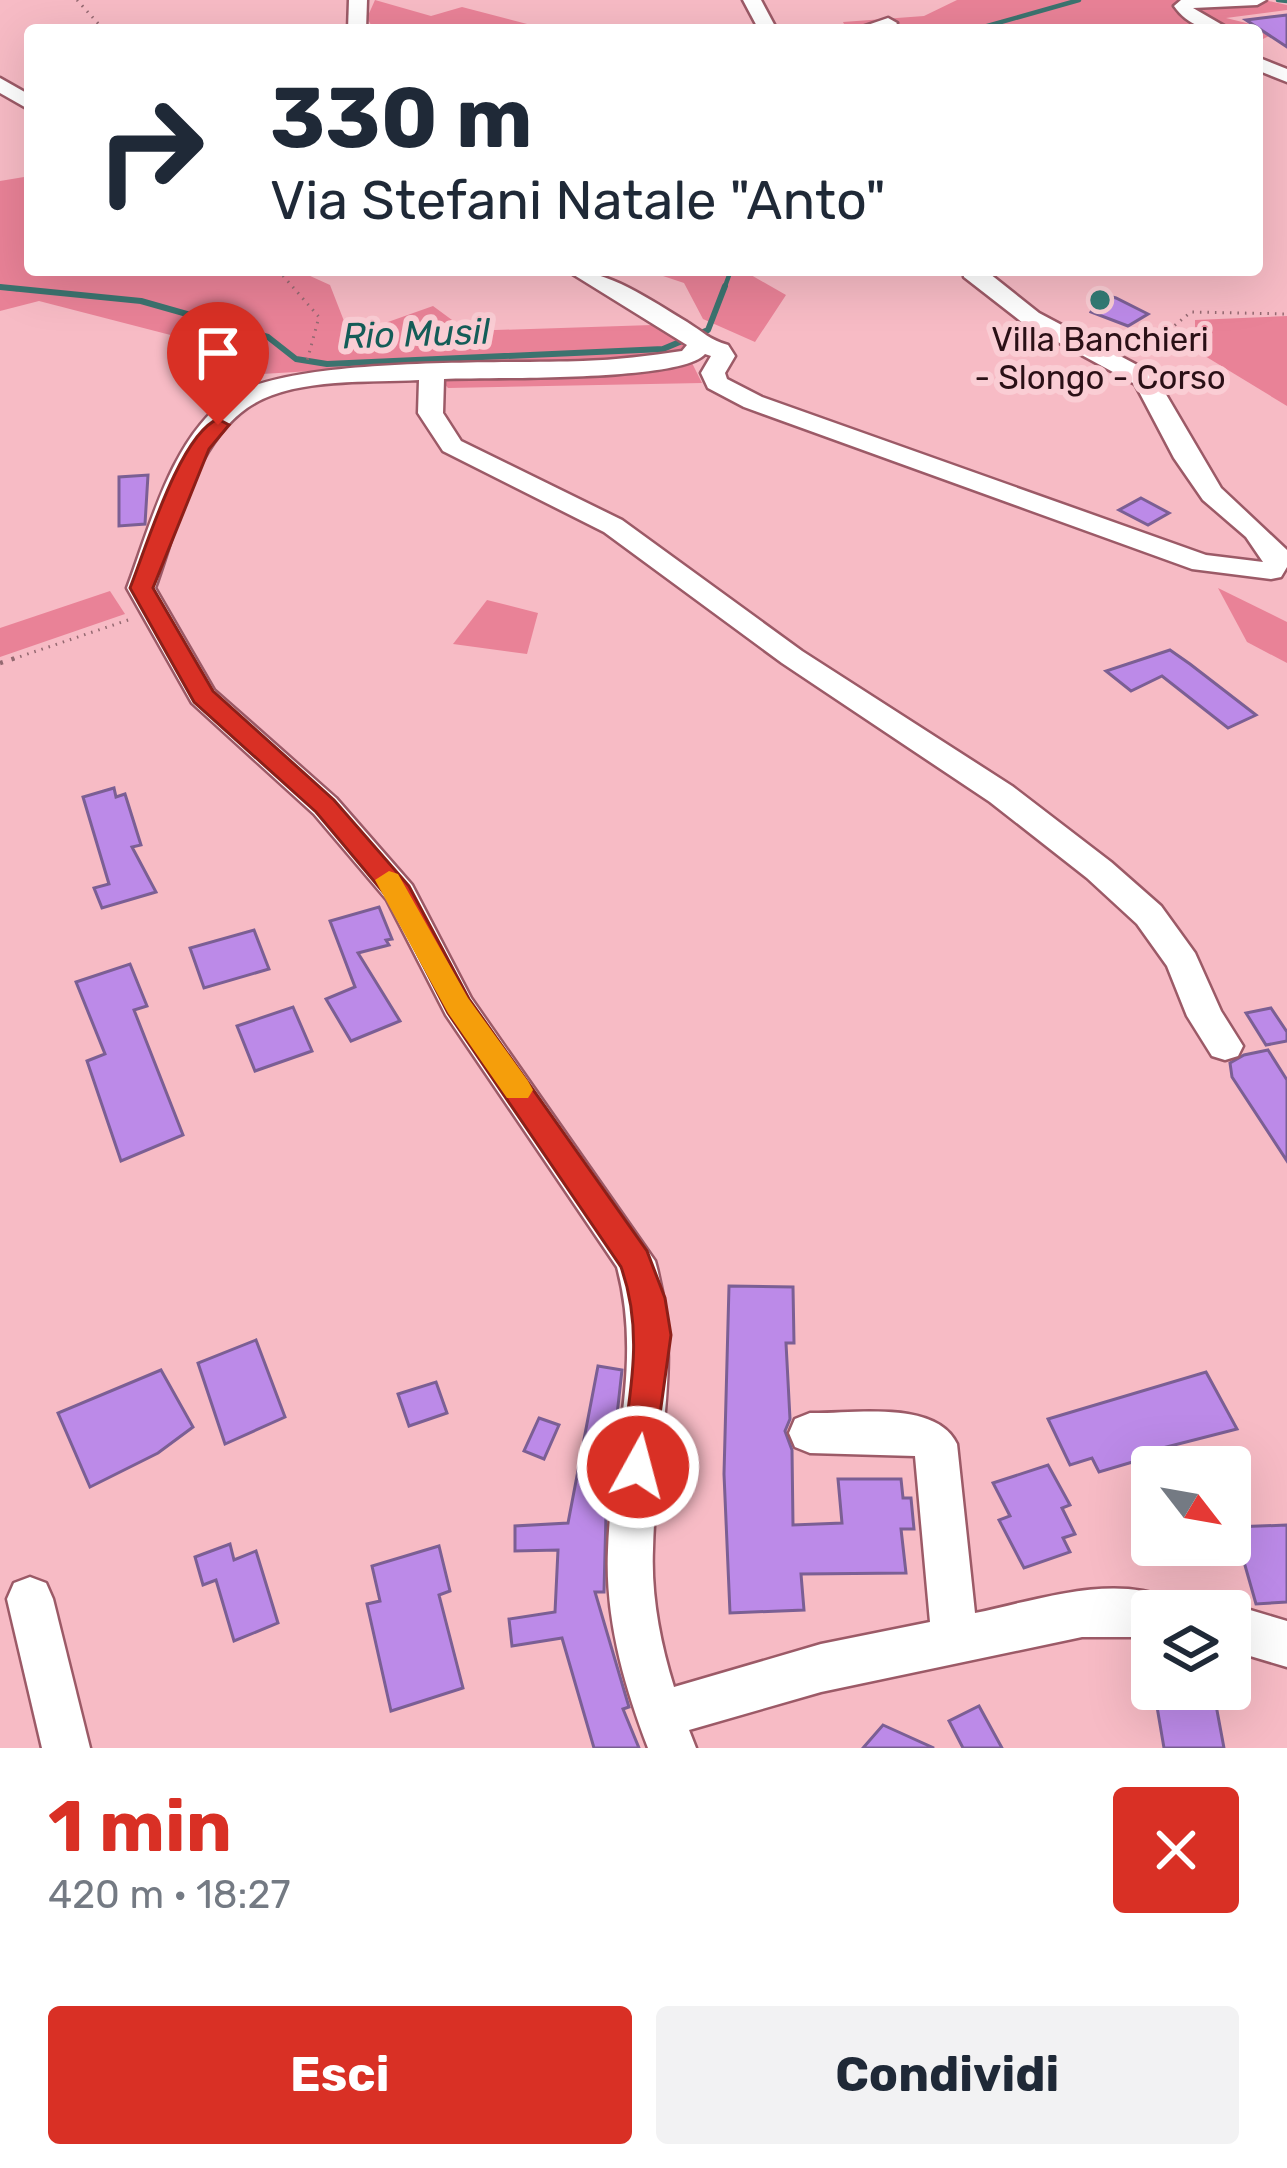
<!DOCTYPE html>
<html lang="it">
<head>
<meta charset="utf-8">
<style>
  :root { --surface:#fff; --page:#f2f2f3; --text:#1f2937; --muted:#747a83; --accent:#d93025 }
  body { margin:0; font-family:Rubik,sans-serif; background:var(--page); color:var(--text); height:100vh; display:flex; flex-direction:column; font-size:45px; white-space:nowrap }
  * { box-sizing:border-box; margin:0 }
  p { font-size:39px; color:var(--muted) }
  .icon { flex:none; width:66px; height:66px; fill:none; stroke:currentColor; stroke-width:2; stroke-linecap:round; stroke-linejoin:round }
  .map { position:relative; height:1748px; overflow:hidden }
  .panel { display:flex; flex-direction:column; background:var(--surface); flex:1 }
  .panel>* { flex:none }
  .top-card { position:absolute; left:24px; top:24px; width:1239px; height:252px; border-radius:12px; box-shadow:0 12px 48px #0002; background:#fff; color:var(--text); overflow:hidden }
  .needle { width:78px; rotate:121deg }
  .buttons { position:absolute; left:1131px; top:1446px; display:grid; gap:24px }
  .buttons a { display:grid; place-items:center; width:120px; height:120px; border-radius:12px; background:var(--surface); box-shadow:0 12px 48px #0002; font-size:60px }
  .pin { position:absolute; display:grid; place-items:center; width:102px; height:102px; color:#fff; margin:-123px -51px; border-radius:50% 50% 50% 0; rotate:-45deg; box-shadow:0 0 12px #0007 }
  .pin .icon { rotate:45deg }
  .me { position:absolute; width:132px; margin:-66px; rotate:7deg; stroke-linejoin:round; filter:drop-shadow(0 0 9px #0008) }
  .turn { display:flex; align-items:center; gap:42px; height:252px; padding:0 48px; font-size:54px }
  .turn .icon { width:156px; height:156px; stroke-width:2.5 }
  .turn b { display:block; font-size:84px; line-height:102px }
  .round { display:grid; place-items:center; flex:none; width:126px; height:126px; border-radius:12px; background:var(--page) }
  .headline { display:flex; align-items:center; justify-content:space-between; height:204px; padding:0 48px }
  h1 { font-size:72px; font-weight:700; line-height:90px; color:var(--accent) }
  .button { display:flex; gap:24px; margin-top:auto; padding:24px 48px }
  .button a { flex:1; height:138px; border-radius:12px; background:var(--accent); color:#fff; font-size:48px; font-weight:700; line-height:138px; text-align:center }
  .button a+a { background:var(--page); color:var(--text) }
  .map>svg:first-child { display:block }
</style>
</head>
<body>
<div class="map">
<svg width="1287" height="1748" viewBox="0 0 1287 1748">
  <rect width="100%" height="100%" fill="#f7bbc5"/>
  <g fill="#e98297">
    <polygon points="375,0 431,16 462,7 550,30 374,30 367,18"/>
    <polygon points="957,0 1264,0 1287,5 1287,10 1226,18 1279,31 1257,42 1257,30 847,30 843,22 924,16"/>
    <polygon points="30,176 30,270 297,270 330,285 344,321 371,328 433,306 467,331 652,325 680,339 702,383 448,388 426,364 244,375 217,347 39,301 0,311 0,181"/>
    <polygon points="645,270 777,270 751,275 786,295 755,342 703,319 684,283"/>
    <polygon points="1287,316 1287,406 1195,350 1195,320"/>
    <polygon points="1218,588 1287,622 1287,663 1247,642"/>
    <polygon points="110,591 125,614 0,657 0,628"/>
    <polygon points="487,600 538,613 527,654 453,644"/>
  </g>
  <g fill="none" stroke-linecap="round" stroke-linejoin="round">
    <g stroke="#3c736f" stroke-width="4.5">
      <polyline points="1278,0 1287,1"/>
      <polyline points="973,30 1079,0"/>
      <polyline points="0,287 17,289"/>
      <polyline points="724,289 731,270"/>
    </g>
    <polyline stroke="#3c736f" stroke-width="6" points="0,287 141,301 268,337 296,359 327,364 663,349 708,330 725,286"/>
  </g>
  <g fill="#bc8ae8" stroke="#7b5f94" stroke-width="3">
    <polygon points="1287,15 1287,47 1246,20"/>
    <polygon points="1101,294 1116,298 1148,314 1128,326 1091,312"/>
    <polygon points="148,475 145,524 119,526 119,477"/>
    <polygon points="1141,498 1169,513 1148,525 1119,510"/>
    <polygon points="1170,650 1190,664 1256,715 1228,728 1162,676 1131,691 1106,671"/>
    <polygon points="114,788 116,797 125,794 141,845 132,847 156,892 102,908 94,888 109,884 83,797"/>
    <polygon points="379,907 392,939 386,940 389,945 358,953 400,1021 351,1041 326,999 355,987 330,921"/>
    <polygon points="254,930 269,969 204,988 190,948"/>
    <polygon points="130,964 147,1006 134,1010 183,1135 121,1161 87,1061 105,1054 76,982"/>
    <polygon points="293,1007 312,1051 255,1071 237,1026"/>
    <polygon points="1271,1008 1287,1032 1287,1041 1266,1045 1246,1013"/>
    <polygon points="1268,1050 1287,1080 1287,1161 1232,1077 1230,1063 1244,1055"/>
    <polygon points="729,1286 793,1287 794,1343 786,1343 790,1419 785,1431 792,1450 793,1525 842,1523 838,1479 901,1479 903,1498 911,1498 914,1529 901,1529 906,1573 801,1574 804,1610 730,1613 724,1474"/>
    <polygon points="256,1340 285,1417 225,1444 198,1363"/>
    <polygon points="598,1366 622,1370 606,1514 604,1592 595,1592 629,1707 623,1709 639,1748 594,1748 562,1638 512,1646 509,1619 555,1612 558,1550 515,1551 515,1526 568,1523"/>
    <polygon points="161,1370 193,1427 158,1453 90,1487 58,1413"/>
    <polygon points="1206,1372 1237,1429 1143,1453 1146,1458 1099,1472 1092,1458 1070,1465 1048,1419"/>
    <polygon points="436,1382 447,1413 409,1426 398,1394"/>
    <polygon points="539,1418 559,1425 544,1459 524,1451"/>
    <polygon points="1048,1465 1070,1505 1062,1508 1075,1534 1063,1538 1070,1552 1024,1568 999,1520 1010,1516 993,1483"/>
    <polygon points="1287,1525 1287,1602 1256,1604 1234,1527"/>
    <polygon points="230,1544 234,1560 256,1551 278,1623 234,1641 216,1580 203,1585 195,1557"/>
    <polygon points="439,1546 450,1591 439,1595 463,1688 391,1711 367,1604 380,1601 372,1566"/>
    <polygon points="1154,1689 1213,1689 1224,1748 1164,1748"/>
    <polygon points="979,1706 1002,1748 963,1748 949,1721"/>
    <polygon points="883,1725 934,1748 863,1748"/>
  </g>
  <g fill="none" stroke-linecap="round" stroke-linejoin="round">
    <g stroke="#9c5a67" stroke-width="5">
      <g id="minor">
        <polygon points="349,0 367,0 366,30 348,30"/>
        <polygon points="743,0 761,0 777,30 759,30"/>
        <path d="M1181,0H1266L1257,5L1193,8L1231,30C1206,30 1189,27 1174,6Z"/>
        <polygon points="888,18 897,23 894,27 853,30"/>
        <polygon points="1257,57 1287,69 1287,82 1257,70"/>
        <polygon points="0,78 30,95 30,110 0,93"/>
        <path d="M566,270C609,270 650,300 687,322C703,332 710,340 728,345L735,356L725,373L727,379L762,397L1206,555L1263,562L1246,537L1203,500L1174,458L1135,384L1023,323L964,277L963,270H985L1039,313L1154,374L1221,488L1287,550V567L1281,577L1271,579L1192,569L744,407L708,388L701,373L711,356L705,354C682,382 489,377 444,379L443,413L461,441L622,520L802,651L1012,786L1111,862L1161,906L1195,953L1221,1011L1243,1046L1238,1056L1225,1060L1212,1056L1187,1016L1167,966L1137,924L1087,878L990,802L782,663L604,532L443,451L418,413L419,380C368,383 291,377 247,408C193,446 176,530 155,588L214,690L336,798L412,885L471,998L655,1261C684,1363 655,1447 653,1549C651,1595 660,1642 674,1687L821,1644L930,1622L915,1456L810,1453L795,1447L789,1433L795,1419L810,1413C852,1414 936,1399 957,1444L975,1613C1034,1601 1110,1574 1168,1598L1174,1611H1152V1637H1082L821,1692L689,1730L696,1748H648C624,1685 605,1619 608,1550C611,1453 643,1363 617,1267L446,1015L387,900L314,814L192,703L127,588C150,527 172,436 230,397C293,356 502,364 583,361C616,360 649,356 682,351L687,345Z"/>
        <polygon points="30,1577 46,1583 53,1599 90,1748 42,1748 7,1599 14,1583"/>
        <polygon points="1230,1604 1287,1621 1287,1667 1230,1650 1230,1611 1214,1611"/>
      </g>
    </g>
    <g stroke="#946971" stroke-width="3" stroke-dasharray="1.5 6" stroke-linecap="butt">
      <polyline points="77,0 104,30"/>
      <polyline points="278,270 319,317 307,361"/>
      <polyline points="1140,354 1191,312 1287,314"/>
      <polyline points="13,659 131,619"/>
    </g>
    <polyline stroke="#946971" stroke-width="4.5" stroke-dasharray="3 9" stroke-linecap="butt" points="0,663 22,656"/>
    <use href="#minor" fill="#fff" fill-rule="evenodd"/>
  </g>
  <path fill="#d93025" stroke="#8d1f18" stroke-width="3" d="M218,419L229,425L209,449L153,588L213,691L334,800L409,886L469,999L647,1251L665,1298L671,1335L651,1479L638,1483L625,1479L620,1467C629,1398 645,1334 621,1267L448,1013L389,899L316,812L194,702L130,588C146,548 180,434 218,419Z"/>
  <polygon fill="#f59e0b" points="389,871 398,874 468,998 528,1081 533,1090 528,1098 507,1098 448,1013 375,880"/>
  <circle fill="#337b75" stroke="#facdd4" stroke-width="4.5" cx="1100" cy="300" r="12"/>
  <g text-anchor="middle" stroke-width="12" stroke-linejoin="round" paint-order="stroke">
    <g font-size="33" fill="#2a1016" stroke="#facdd4">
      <text x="1100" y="351">Villa Banchieri<tspan x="1100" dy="38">- Slongo - Corso</tspan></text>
    </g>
    <g font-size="36" font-style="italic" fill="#145d58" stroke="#facdd4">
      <text transform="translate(416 333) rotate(-2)" y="13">Rio Musil</text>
    </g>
  </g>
</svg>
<div class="buttons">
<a><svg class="needle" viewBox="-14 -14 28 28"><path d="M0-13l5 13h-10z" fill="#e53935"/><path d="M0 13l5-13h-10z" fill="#747a83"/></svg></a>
<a><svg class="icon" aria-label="layers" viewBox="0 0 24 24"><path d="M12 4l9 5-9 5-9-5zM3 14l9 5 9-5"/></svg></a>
</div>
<div class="pin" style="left:218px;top:425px;background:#d93025"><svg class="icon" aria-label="arrive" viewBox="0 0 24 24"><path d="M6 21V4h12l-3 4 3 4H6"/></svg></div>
<svg class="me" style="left:638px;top:1467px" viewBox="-20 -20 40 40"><circle r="17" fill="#d93025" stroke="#fff" stroke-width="3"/><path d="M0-11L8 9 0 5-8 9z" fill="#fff"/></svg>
<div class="top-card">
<div class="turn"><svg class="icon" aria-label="right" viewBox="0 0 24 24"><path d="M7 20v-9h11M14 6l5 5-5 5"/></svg><div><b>330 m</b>Via Stefani Natale &quot;Anto&quot;</div></div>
</div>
</div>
<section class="panel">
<div class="headline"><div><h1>1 min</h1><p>420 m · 18:27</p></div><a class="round" style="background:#d93025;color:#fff"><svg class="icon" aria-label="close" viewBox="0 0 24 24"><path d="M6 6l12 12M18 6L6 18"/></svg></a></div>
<div class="button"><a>Esci</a><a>Condividi</a></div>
</section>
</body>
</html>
